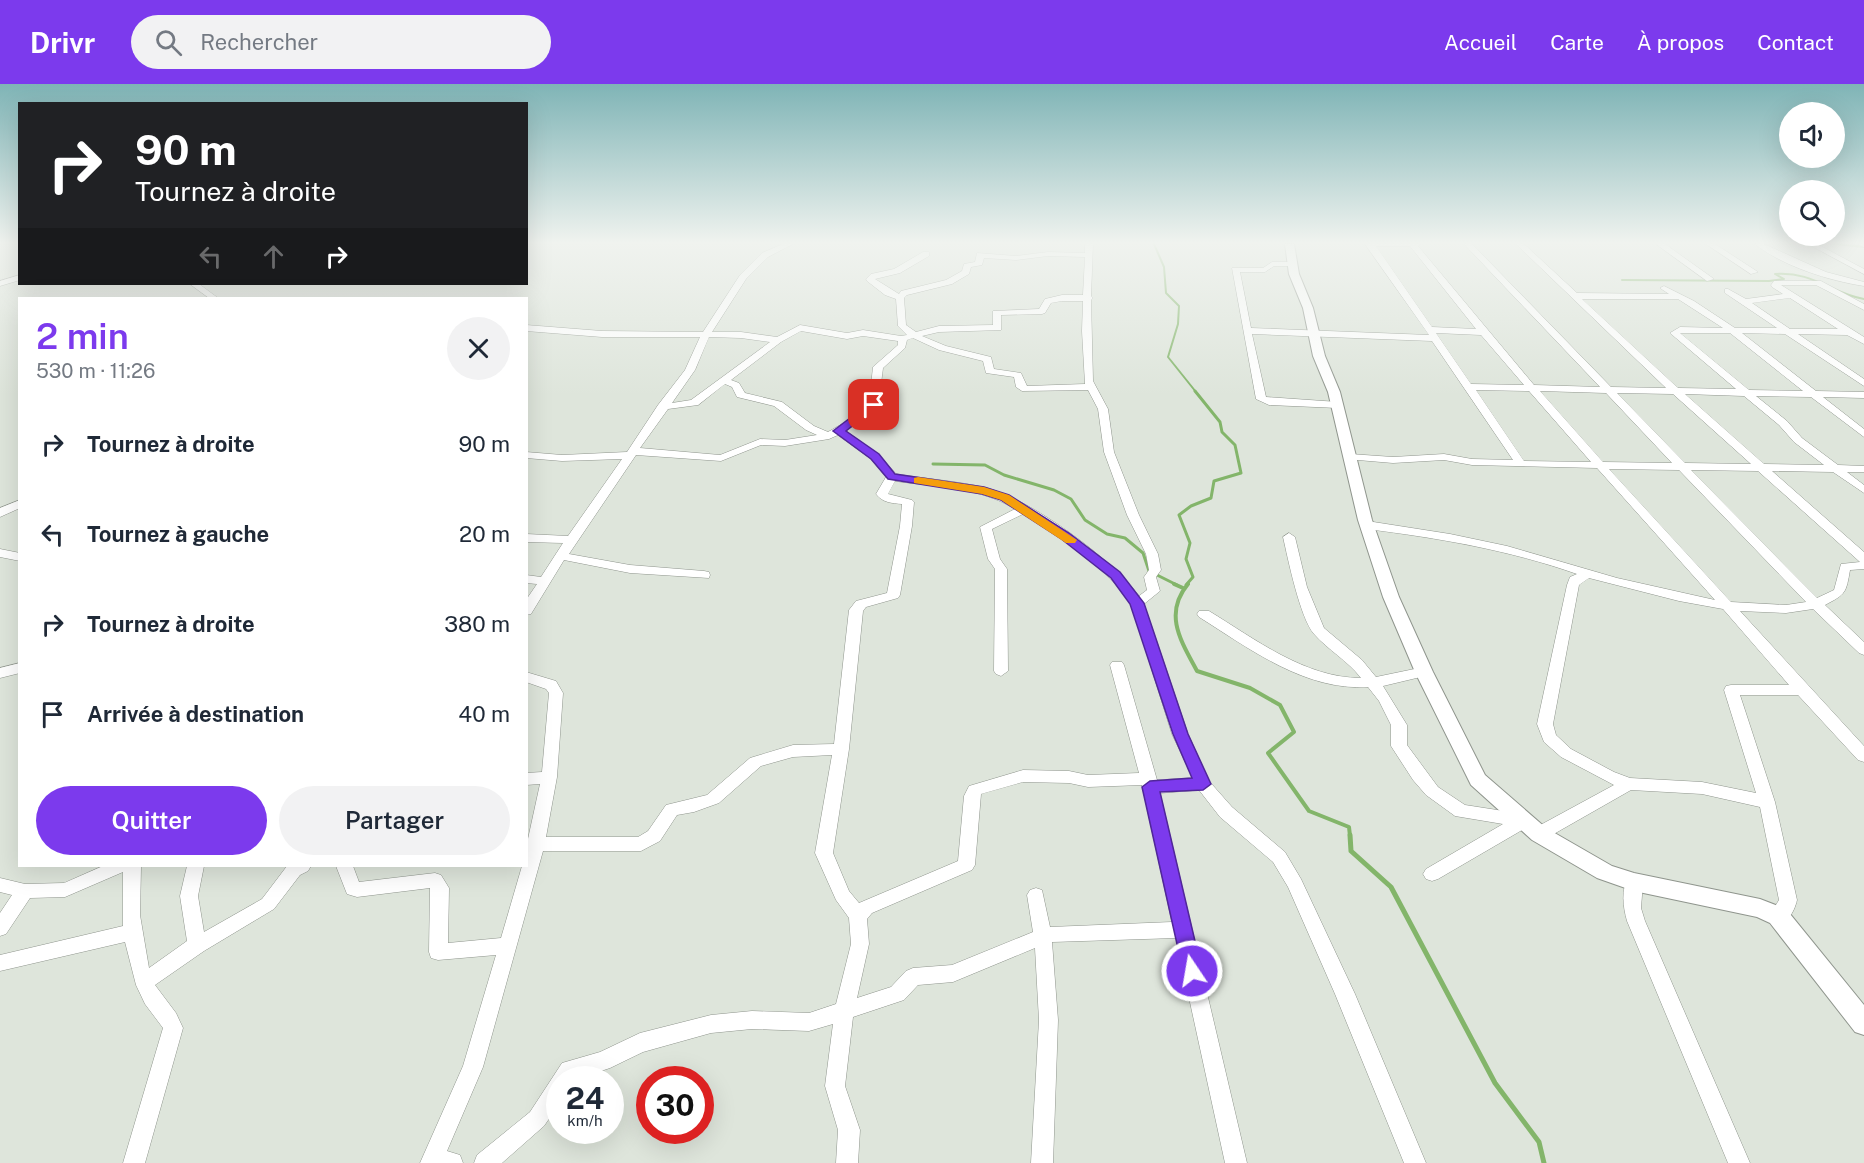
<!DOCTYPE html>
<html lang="fr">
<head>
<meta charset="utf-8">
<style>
  :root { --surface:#fff; --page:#f2f2f3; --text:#1f2937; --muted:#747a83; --accent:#7c3aed }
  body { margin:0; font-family:"Public Sans",sans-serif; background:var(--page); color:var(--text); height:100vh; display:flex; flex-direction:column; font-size:22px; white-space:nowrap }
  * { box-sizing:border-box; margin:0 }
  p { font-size:20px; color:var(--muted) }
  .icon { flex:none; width:33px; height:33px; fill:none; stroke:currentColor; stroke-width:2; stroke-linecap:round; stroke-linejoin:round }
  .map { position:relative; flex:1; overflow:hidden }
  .side { position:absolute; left:18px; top:213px; width:510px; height:570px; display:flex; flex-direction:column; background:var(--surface); border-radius:0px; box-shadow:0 6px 24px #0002 }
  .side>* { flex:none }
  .top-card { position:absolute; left:18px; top:18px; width:510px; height:183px; border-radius:0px; box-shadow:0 6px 24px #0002; background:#202124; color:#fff; overflow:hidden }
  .buttons { position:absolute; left:1779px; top:18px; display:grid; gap:12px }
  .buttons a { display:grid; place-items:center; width:66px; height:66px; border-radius:50%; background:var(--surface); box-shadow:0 6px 24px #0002; font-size:30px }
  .speed { position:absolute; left:546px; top:982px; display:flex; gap:12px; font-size:30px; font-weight:700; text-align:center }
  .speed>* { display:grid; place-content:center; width:78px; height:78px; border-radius:50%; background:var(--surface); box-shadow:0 6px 24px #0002; line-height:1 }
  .speed small { font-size:15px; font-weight:400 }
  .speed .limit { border:9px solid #d22; background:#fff; color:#111 }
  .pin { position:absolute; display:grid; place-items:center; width:51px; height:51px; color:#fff; margin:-26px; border-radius:12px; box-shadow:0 3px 9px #0006 }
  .me { position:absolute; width:66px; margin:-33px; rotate:348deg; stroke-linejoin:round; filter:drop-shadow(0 0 4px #0008) }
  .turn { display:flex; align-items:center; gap:21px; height:126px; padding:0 18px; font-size:27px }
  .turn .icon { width:78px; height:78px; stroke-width:2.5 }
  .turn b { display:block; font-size:42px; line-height:51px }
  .lanes { display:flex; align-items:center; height:57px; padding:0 18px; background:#0003; justify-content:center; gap:30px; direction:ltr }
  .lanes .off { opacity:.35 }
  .round { display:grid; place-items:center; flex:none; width:63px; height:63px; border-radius:32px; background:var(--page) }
  .head { display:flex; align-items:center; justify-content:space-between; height:102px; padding:0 18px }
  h1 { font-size:36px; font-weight:600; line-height:45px; color:var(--accent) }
  .cta { display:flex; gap:12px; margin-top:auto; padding:12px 18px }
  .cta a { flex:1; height:69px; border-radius:36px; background:var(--accent); color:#fff; font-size:24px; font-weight:600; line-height:69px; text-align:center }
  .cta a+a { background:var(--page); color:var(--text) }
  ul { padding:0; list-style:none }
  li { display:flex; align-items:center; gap:18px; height:90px; padding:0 18px }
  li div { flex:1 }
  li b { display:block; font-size:22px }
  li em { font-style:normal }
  header { display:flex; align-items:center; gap:36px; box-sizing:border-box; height:84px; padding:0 30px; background:var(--accent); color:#fff }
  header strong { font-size:28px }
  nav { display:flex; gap:33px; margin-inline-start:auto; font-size:21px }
  .search { width:420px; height:54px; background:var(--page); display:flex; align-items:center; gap:15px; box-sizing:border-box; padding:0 21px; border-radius:33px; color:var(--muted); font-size:22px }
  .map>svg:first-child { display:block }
</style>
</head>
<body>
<header>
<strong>Drivr</strong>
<div class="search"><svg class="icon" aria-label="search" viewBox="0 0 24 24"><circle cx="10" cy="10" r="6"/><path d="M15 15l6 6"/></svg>Rechercher</div>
<nav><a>Accueil</a><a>Carte</a><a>À propos</a><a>Contact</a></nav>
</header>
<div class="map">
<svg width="1864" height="1079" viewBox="0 0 1864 1079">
  <rect width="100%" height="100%" fill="#dee5db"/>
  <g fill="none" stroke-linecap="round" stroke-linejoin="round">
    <g stroke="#83b56a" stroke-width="2">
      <polyline points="1154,160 1164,183 1166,209 1179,222 1178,240 1168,273 1196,308"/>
      <polyline points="1837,160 1864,163"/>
      <path d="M1622,196L1769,197L1784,195L1775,190C1813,187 1830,209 1864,215"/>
    </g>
    <g stroke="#83b56a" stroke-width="3">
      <polyline points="933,380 985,381 1004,391 1054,406 1071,415 1085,436 1107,450 1125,454 1143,469 1149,487 1177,501"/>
      <polyline points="1186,501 1193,493 1186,475 1190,459 1179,431 1191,422 1211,414 1214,397 1241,389 1235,361 1222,348 1220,338 1195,307"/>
    </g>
    <g stroke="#83b56a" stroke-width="4">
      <polyline points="1174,500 1183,504"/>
      <path d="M1188,500C1163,530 1181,557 1197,587L1250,604L1280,621L1294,648L1268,669L1309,727L1349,743L1350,752"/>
    </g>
    <polyline stroke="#83b56a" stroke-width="5" points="1350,751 1351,767 1391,803 1495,999 1539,1058 1544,1079"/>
    <g stroke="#8f958d" stroke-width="1">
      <g id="minor">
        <path d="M783,160H793L768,173L746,195L712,248H741L777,253L800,241L847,249L863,246L901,252L907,251L898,242L896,215L885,211L867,197L866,195L871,190L894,185L923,168H929V172L900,189L875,195L899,210L901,207L946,196L962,187L964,180L975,178L977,169L1016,172L1048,168L1085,169V160H1093L1091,212L1093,214L1091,216L1093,297L1108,325L1114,368L1139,431L1158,470L1161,486L1156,493L1160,507L1144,520L1188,650L1209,697L1232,723L1285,768L1301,795L1355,910L1426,1079H1404L1335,910L1288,803L1273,778L1220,733L1199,706L1160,709L1247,1079H1225L1176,854L1052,858L1058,936L1053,1079H1031L1039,936L1035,864L953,898L918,901L904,916L853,933L845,1002L860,1046L858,1079H836L838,1046L825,1002L833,940L809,947L752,945L711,949L643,968L610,984L574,996H560V1019L544,1042L502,1079H474L477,1071L530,1028L562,979L600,968L640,949L711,931L752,927L809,929L836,920L851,860L849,834L836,816L815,769L832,671L793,673L761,682L719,719L694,728L677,731L660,757L641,767H543L483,983L447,1067L460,1071L463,1079H420L463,982L496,871L438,876L431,874L429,868L430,804L357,813L347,810L336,782H353L359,798L435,789L441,791L449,804L448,859L501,854L522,782H526V764L540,700L526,701V689L542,688L549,609L546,605L526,598V588L556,597L563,609L557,693L546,753H638L648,747L666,721L707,711L750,674L793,661L834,660L849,526L856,517L887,509L900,442L902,420C892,419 883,419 876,410L886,393L871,375L838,351L829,355L785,362L761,361L721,377L636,371L569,470L630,481L704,487L709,488L710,491L709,494L630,489L564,476L531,530L526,531V516L537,500L526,499V491L541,493L563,459L526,458V450L568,452L622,375L562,377L526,374V368L562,371L627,368L658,321L685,286L700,253H602L526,247V241L602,247L703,248L740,191L762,169ZM1048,172L1085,173L1083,211H1062L1045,215L1039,225L993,227V241L939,242L916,248L906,241L904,214L907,211L952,200L969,190L971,183L982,181L984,174L1016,176ZM1062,217H1083L1082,247L1085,300L1027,302L1021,289L994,285L991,273L946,262L922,252L939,248L1001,246V231L1042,230L1045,229L1051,219ZM801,247L847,255L863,252L898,257V261L873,283L869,320L851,335L828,348L814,342L782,318L745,309L739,299L731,296L781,258ZM709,253L741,254L770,258L691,316L672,319L695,286ZM913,254L939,266L983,277L986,289L1014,293L1016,303L1022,307L1088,306L1098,325L1104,368L1127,431L1146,470L1149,486L1144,493L1147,506L1139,512C1111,474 1031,416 987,404C957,397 926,395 896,390L879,371L846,347L878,323L883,284L905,264L907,256ZM725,300L732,303L737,313L774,322L806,346L817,351L785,356L760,355L720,371L640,364L668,325L698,321ZM895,397C935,403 980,403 1015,425L980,443L988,475L995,485L994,587L996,590L1001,592L1008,587L1007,485L1000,475L992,445L1023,430C1062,455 1104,482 1131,519L1172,650L1193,694L1157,696L1124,581L1122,578H1112L1110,581L1139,689L1088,691L1069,687L1023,686L969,702L964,712L958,777L859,819L849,807L833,769L849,665L863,527L866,523L898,514L900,511L912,442L914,418L912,416L888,410ZM1023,698L1069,699L1088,703L1142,701L1172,838L1050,843L1042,806L1036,804L1030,806L1027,811L1033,848L952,881L913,884L906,887L891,903L857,914L869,860L867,835L872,829L972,786L975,781L981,710Z"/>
        <path d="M1365,160H1421L1418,162L1534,301L1600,303L1464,160H1472L1611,303L1666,304L1516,160H1524L1577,209L1669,210L1660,204L1664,202L1694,217L1735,244H1777L1725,209V205H1728L1746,215L1783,210L1772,203L1771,201L1774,197H1821L1864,220V226L1816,201H1781L1864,253V260L1847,251L1798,250L1864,295V302L1785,250L1742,249L1816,307L1864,308V314L1823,313L1864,345V353L1811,313L1756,312L1787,337L1802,354L1838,381L1864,382V388H1847L1864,401V409L1833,388L1772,387L1864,468V485L1850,486C1846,509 1846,510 1825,521L1864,558V571L1859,569L1813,525L1786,529L1740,527L1864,662V678L1858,676L1798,611H1740L1775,718L1797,816C1794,829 1786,843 1772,837L1769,832L1779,816L1760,723L1702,710L1631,706L1545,755L1539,757L1533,755L1531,750L1533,745L1614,701L1561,673L1544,658L1537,640L1567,501L1570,493L1577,490C1509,466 1438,454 1367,445L1361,441L1367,437L1450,450L1507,462L1617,494L1715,516L1597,384L1472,381L1444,376L1393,379L1346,375L1345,373L1350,370L1393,373L1444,370L1472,375L1513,376L1432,257L1252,250L1266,313L1338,318L1343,321L1338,324L1269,321L1256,315L1232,184H1263L1272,178H1291L1295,180L1291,182H1274L1265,188H1240L1251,244L1429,251ZM1376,162H1410L1476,245L1432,243ZM1790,214L1838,245H1790L1752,219ZM1582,215H1678L1723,244L1680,243L1670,249L1736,305L1678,304ZM1436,249L1481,251L1524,301L1471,300ZM1680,249H1730L1803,307L1749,306ZM1476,306L1529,307L1591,378L1524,377ZM1540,307L1606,309L1672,379L1603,378ZM1617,309L1673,310L1751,380L1685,379ZM1685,310L1744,312L1779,341L1794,358L1824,381L1764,380ZM1609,385L1679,386L1806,518L1786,521L1731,518ZM1691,386L1758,387L1860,478L1841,480L1834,506L1817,514ZM1589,494L1679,517L1723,525L1789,601H1731L1726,602L1724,606L1756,709L1702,698L1630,694L1614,688L1571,665L1556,651L1553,640L1579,501Z"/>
        <polygon points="1656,160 1665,160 1714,195 1707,197"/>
        <polygon points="1706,160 1715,160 1758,188 1751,190"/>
        <path d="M1755,160H1764L1826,188L1864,198V202C1830,197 1782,182 1755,160Z"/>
        <polygon points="1808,160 1817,160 1864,185 1864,190"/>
        <polygon points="1858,160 1864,160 1864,163"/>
        <polygon points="20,191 20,196 0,202 0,197"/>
        <polygon points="190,200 199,200 218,214 209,214"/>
        <polygon points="20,416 20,424 0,433 0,424"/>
        <path d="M1289,449L1295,453L1307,503L1324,544L1362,576L1376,593L1424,583L1431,588L1429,591L1383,602L1407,641V661L1438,703L1465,721L1523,730L1529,732L1531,737L1529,742L1438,795L1432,797L1426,795L1423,790L1426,785L1503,740L1455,732L1426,711L1413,696L1391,662V641L1379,617L1368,603C1305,607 1250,565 1199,533L1197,530L1199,527H1209C1255,555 1305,594 1361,594C1347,576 1328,566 1314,550C1300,534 1288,475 1283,453Z"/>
        <polygon points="0,465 20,469 20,477 0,473"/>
        <polygon points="20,579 20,589 0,594 0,584"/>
        <polygon points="103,782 141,782 140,831 149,884 187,857 180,812 187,782 204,782 198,812 204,848 262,815 287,782 311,782 308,787 300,791 274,825 204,867 155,901 176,929 183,944 145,1079 123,1079 163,944 145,920 136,901 125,858 0,887 0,871 123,842 123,788 65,813 30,814 6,850 0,852 0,829 12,811 0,808 0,794 25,800 64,799"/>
        <path d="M1634,791L1640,793L1643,798L1641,824L1645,837L1750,1079H1728L1627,837C1623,823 1621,806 1628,793Z"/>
      </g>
    </g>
    <g stroke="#8f958d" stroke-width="2">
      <polygon id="tertiary" points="1285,160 1294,160 1299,190 1313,224 1325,272 1340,308 1372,436 1399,513 1433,588 1485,691 1546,744 1612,782 1634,789 1760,815 1786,825 1864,921 1864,951 1855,948 1770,839 1757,833 1634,807 1597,794 1532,756 1471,701 1415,588 1383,513 1358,436 1328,308 1313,272 1303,224 1289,190"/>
    </g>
    <use href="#minor" fill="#fff" fill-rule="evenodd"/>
    <use href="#tertiary" fill="#fff" fill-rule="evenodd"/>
  </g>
  <linearGradient id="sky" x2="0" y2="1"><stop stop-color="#7fb4b6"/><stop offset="0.51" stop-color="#f0f3ef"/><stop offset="1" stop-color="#f0f3ef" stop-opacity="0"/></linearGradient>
  <rect width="1864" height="311" fill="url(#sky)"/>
  <polygon fill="#7c3aed" stroke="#51269a" stroke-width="1.5" points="871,318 879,321 846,347 879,370 895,390 984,403 1009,411 1069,449 1120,488 1144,519 1188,650 1211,700 1203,706 1160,708 1202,887 1199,893 1192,896 1185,893 1183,887 1142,703 1150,697 1192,694 1173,650 1130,520 1111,494 1060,454 1001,416 982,410 888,395 871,375 833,347"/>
  <polygon fill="#f59e0b" points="918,393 984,403 1009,411 1077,456 1075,459 1066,459 1001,416 982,410 914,399 914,394"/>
</svg>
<div class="buttons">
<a><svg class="icon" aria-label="sound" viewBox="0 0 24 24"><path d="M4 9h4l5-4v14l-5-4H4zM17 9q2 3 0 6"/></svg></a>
<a><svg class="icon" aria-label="search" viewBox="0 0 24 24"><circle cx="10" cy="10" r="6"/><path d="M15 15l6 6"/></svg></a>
</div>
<div class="speed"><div>24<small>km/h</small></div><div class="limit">30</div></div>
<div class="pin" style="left:874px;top:321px;background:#d93025"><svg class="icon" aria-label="arrive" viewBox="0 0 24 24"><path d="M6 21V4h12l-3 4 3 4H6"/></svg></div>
<svg class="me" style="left:1192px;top:887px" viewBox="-20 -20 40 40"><circle r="17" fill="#7c3aed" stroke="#fff" stroke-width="3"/><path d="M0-11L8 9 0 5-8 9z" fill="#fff"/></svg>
<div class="top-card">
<div class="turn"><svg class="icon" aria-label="right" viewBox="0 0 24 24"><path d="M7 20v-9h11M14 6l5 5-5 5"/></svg><div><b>90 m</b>Tournez à droite</div></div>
<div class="lanes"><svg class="icon off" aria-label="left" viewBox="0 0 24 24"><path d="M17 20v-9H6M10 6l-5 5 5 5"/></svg><svg class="icon off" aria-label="ahead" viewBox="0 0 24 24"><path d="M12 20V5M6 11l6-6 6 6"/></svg><svg class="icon" aria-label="right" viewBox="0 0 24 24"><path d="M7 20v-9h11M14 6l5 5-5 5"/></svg></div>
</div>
<section class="side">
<div class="head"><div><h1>2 min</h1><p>530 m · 11:26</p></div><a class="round"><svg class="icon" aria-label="close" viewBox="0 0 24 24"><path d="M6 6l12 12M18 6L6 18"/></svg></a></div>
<ul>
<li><svg class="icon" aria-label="right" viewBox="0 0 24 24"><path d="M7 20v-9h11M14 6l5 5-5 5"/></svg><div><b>Tournez à droite</b></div><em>90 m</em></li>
<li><svg class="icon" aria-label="left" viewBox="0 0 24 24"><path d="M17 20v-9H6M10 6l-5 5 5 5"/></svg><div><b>Tournez à gauche</b></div><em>20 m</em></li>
<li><svg class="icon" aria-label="right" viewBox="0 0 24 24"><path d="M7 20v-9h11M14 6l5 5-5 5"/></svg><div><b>Tournez à droite</b></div><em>380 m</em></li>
<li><svg class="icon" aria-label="arrive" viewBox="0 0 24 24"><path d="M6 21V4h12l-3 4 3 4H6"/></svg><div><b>Arrivée à destination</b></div><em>40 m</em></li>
</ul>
<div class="cta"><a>Quitter</a><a>Partager</a></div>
</section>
</div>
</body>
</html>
